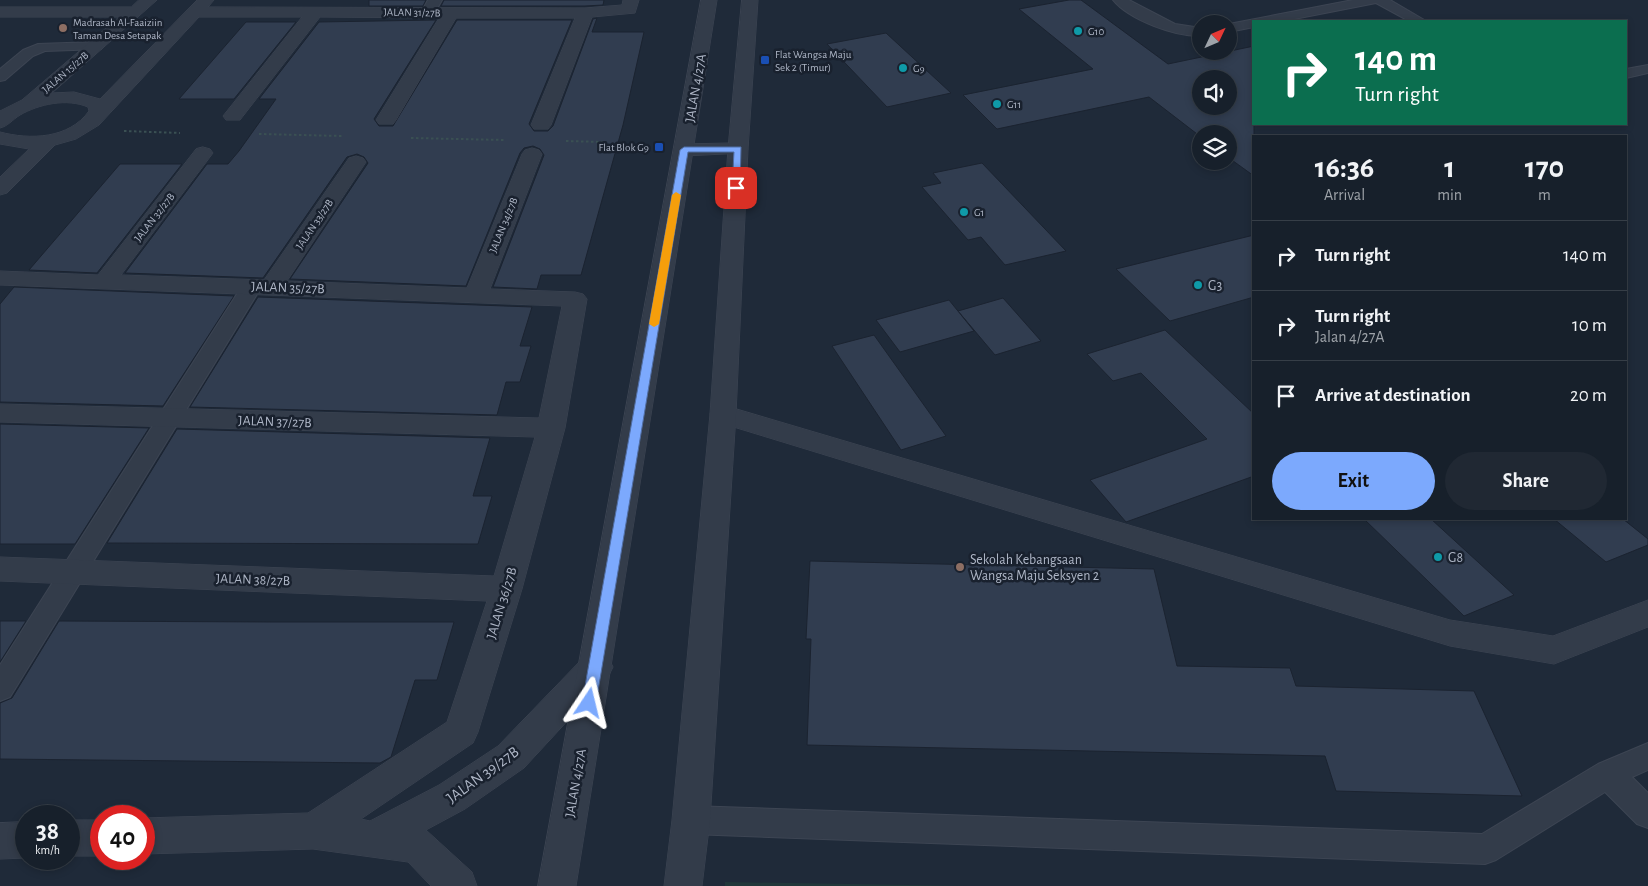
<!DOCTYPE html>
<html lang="en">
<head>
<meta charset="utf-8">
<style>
  :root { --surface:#17202b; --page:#202833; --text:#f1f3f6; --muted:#9ea3a9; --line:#363e47; --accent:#7ca9fd }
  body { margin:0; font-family:"Alegreya Sans",sans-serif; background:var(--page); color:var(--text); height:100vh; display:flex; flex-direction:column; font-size:19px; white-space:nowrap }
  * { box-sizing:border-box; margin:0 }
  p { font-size:16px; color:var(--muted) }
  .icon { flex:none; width:28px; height:28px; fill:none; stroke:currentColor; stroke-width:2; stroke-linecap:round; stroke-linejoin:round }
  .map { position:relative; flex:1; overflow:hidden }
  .drawer { position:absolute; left:1252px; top:135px; width:375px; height:385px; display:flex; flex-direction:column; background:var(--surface); border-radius:0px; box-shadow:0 2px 8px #0003,0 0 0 1px var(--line) }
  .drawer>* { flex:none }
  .guide { position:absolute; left:1252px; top:20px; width:375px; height:105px; border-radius:0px; box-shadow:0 2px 8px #0003,0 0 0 1px var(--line); background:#0b6e4f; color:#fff; overflow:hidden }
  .needle { width:32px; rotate:46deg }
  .controls { position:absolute; left:1192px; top:15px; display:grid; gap:10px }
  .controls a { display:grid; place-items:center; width:45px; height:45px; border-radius:50%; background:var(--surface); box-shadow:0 2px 8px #0003,0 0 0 1px var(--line); font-size:25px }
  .speed { position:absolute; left:15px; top:805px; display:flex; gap:10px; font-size:25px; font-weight:700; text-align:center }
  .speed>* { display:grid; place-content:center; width:65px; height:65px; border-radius:50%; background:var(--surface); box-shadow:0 2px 8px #0003,0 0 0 1px var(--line); line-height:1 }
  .speed small { font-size:12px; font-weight:400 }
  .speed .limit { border:8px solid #d22; background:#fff; color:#111 }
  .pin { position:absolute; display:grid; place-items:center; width:42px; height:42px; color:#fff; margin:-21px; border-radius:10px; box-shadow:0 2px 8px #0006 }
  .me { position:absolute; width:55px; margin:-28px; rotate:10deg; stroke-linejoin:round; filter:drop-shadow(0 0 4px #0008) }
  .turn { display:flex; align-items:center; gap:18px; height:105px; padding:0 20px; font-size:22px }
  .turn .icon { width:65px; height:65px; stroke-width:2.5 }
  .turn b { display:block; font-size:35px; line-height:42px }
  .eta { display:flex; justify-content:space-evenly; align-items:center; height:85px; text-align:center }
  .eta b { font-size:30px; font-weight:700; line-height:35px }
  .primary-button { display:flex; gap:10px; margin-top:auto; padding:10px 20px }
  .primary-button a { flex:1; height:58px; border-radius:30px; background:var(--accent); color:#111; font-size:20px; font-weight:700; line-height:58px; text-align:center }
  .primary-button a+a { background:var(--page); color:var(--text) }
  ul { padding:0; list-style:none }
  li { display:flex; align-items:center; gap:15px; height:70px; padding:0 20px; border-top:1px solid var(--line) }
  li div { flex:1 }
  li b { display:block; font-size:19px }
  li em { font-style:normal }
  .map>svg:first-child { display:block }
</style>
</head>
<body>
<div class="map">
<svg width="1648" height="886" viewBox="0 0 1648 886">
  <rect width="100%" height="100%" fill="#1f2a39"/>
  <polygon fill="#21373a" points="725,882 968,886 725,886"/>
  <g fill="#313d50" stroke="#1b2330" fill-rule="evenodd">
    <polygon points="369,0 426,0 423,6 369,6"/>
    <polygon points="444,0 604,0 603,5 585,6 441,6"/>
    <path d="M1069,0H1081L1168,64L1254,46V176L1229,158V134H1201V137L1149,97L997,129L963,95L1093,69L1019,9ZM1201,79H1229V106H1201Z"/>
    <polygon points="597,18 592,32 644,32 623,125 581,275 541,275 537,289 493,287 544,155 540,149 533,146 524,148 520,153 466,286 290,279 368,163 364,157 357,154 347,157 263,278 125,273 207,164 228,164 239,151 276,99 259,99 319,22 436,20 374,119 379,126 393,126 457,20 572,20 529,124 534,131 548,131 553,126 593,19"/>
    <polygon points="246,22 296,22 234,99 179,99"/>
    <polygon points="886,33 951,93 887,107 827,44"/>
    <polygon points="982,163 1066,251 1005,265 981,237 968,240 922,187 941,183 933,173"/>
    <polygon points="120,164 182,164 97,273 29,270"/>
    <polygon points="1254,235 1254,297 1170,321 1116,269"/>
    <polygon points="14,287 234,296 163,406 0,402 0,304"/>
    <polygon points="258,297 532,307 520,346 531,346 520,382 506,382 497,415 190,407"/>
    <polygon points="1003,298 1041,341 995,355 958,311"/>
    <polygon points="949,300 974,331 900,352 876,320"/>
    <polygon points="1165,330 1254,414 1254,476 1126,522 1090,480 1207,439 1141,373 1113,381 1087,354"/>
    <polygon points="874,335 946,436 901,450 832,346"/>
    <polygon points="0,424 149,428 75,544 0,544"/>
    <polygon points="177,429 490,438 473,496 492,496 478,544 107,543"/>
    <polygon points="1364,519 1431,519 1514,595 1464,616"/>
    <polygon points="1554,519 1623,519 1648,539 1648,545 1606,562"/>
    <polygon points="810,561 1154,569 1177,666 1290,668 1296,686 1474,691 1522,796 1336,791 1325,756 807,745 811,639 806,639"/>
    <polygon points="0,621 26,621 0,662"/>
    <polygon points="59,621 272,622 454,622 437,680 415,680 391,757 380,763 0,759 0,703 12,698"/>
  </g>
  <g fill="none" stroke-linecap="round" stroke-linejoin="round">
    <g stroke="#3d4553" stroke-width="2">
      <g id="service">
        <polygon points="428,0 442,0 434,14 429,15 422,11"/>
        <path d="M1113,0H1129L1175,24L1201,28V36C1176,37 1129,20 1113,0Z"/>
        <polygon points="1353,0 1390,0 1426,21 1409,21 1376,3 1284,21 1254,21 1254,27 1229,32 1229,24"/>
        <polygon points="96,42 103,46 101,49 45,51 33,56 5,80 0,81 0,69 23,50 38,44"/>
        <polygon points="1648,65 1648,73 1626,78 1626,69"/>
        <polygon points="252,280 259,282 262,286 10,697 0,701 0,665 242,286 245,282"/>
        <polygon points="1648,743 1648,770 1632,777 1648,793 1648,828 1637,824 1605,792 1496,860 1485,864 691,834 680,830 676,820 680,810 691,806 1482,834 1598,764"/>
      </g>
    </g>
    <g stroke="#3d4553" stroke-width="1">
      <g id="minor">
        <path d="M139,0H157L52,93L74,92L100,99L197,0H214L208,7L585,8L622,5L623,0H639L635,13L592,17L551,125L548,129H534L531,125L575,18H456L396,120L393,124H379L376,120L439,18L320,17L240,120H226L223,116L302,17H199L99,125L76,139L55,145L7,193L0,195V177L29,149L0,144V132C30,140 69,139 89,111L88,107C67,98 39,104 20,115C12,120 8,126 0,128V111L22,100L119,17H0V7H131Z"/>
        <polygon points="738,143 745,145 748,149 745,153 684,156 677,154 674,150 677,146 684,144"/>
        <polygon points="203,147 210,149 213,153 121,275 264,280 349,158 356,156 363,158 366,162 287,281 467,288 522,154 525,150 532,148 539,150 542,154 490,289 575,292 583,294 587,299 565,428 522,589 478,732 473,743 361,819 370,821 439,785 498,746 584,657 596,653 608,657 613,667 608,677 524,768 465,809 426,830 472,872 477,886 431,886 408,862 313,849 144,854 144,818 308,813 447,722 487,601 0,581 0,557 494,576 535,437 0,422 0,404 539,418 562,306 0,285 0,271 98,275 196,149"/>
        <polygon points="723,405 1450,620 1553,636 1648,600 1648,627 1554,664 1450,646 714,421 710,414 714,407"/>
        <rect x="69" y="820" width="32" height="36"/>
        <polygon points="26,822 26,858 0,859 0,823"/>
      </g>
    </g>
    <g stroke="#3d4553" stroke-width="1">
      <g id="tertiary">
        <polygon points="701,0 717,0 576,886 538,886"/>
        <polygon points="742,0 758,0 748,149 736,414 710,820 702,886 664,886 672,820 710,414 728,149"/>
      </g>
    </g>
    <g stroke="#3a5053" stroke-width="2" stroke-dasharray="2.5 2.5" stroke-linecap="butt">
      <polyline points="124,131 180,133"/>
      <polyline points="259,134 342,136"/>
      <polyline points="411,138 505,140"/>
      <polyline points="566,141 603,142"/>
    </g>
    <use href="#service" fill="#333c4a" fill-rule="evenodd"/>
    <use href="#minor" fill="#333c4a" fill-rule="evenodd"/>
    <use href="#tertiary" fill="#333c4a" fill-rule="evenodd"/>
  </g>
  <polygon fill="#7ca9fd" stroke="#516ea4" points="684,147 741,147 740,188 736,191 732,188 734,152 688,152 596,703 594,708 589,710 584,708 582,703 680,150"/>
  <polygon fill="#f59e0b" points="676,192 681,195 659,324 654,327 649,324 672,195"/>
  <g fill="#8d6e63" stroke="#19212e" stroke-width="2">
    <circle cx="63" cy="28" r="5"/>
    <circle cx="960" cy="567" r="5"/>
  </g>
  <g fill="#0f9aa8" stroke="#19212e" stroke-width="2">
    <circle cx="1078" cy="31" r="5"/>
    <circle cx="903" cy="68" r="5"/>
    <circle cx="997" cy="104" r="5"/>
    <circle cx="964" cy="212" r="5"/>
    <circle cx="1198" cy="285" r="5"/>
    <circle cx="1438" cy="557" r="5"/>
  </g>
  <g fill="#1a4fb4" stroke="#19212e" stroke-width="2">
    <rect x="760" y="55" width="10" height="10" rx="2.5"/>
    <rect x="654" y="142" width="10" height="10" rx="2.5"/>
  </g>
  <g text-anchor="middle" stroke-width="5" stroke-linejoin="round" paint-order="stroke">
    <g font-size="11" fill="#aeb6c6" stroke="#19212e">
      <text transform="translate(412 12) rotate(1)" y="4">JALAN 31/27B</text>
      <text transform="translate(65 72) rotate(-41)" y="4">JALAN 15/27B</text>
      <text transform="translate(154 217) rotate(-52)" y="4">JALAN 32/27B</text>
      <text transform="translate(314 224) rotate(-56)" y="4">JALAN 33/27B</text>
      <text transform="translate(503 225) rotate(-68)" y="4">JALAN 34/27B</text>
    </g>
    <g font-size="11" fill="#aeb6c6" stroke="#19212e" text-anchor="start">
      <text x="73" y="26">Madrasah Al-Faaiziin<tspan x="73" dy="13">Taman Desa Setapak</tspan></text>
      <text x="1088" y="35">G10</text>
      <text x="775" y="58">Flat Wangsa Maju<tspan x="775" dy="13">Sek 2 (Timur)</tspan></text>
      <text x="913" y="72">G9</text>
      <text x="1007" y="108">G11</text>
      <text x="649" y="151" text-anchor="end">Flat Blok G9</text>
      <text x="974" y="216">G1</text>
    </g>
    <g font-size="14" fill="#aeb6c6" stroke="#19212e">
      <text transform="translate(695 88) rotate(-80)" y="5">JALAN 4/27A</text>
      <text transform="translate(288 287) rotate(2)" y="5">JALAN 35/27B</text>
      <text transform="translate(275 421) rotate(2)" y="5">JALAN 37/27B</text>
      <text transform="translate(253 579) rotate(2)" y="5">JALAN 38/27B</text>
      <text transform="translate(501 603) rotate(-73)" y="5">JALAN 36/27B</text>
      <text transform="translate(575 783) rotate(-80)" y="5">JALAN 4/27A</text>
    </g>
    <g font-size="14" fill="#aeb6c6" stroke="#19212e" text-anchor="start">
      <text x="1208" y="290">G3</text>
      <text x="1448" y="562">G8</text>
      <text x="970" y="564">Sekolah Kebangsaan<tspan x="970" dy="16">Wangsa Maju Seksyen 2</tspan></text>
    </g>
    <g font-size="16" fill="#aeb6c6" stroke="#19212e">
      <text transform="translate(482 774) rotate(-36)" y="6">JALAN 39/27B</text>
    </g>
  </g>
</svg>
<div class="controls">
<a><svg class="needle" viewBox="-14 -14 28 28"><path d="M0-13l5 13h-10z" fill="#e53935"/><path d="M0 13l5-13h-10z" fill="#9ea3a9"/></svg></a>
<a><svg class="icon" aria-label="sound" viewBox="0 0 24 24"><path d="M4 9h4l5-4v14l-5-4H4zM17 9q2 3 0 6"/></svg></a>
<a><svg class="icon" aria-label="layers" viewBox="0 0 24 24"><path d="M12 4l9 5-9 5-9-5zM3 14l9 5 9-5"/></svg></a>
</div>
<div class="speed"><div>38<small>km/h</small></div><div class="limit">40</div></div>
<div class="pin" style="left:736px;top:188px;background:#d93025"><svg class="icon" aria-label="arrive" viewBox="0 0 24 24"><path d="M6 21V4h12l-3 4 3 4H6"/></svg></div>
<svg class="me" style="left:589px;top:703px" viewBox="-20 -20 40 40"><path d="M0-17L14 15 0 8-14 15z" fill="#7ca9fd" stroke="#fff" stroke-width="4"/></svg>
<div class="guide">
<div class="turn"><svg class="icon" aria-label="right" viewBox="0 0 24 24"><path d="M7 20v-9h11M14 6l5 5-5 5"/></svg><div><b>140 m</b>Turn right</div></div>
</div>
<section class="drawer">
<div class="eta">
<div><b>16:36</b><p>Arrival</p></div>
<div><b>1</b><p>min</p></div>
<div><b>170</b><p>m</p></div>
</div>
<ul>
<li><svg class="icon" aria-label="right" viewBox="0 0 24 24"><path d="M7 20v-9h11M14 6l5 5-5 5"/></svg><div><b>Turn right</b></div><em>140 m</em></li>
<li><svg class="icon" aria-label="right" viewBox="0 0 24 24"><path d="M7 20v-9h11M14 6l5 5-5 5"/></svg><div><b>Turn right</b><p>Jalan 4/27A</p></div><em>10 m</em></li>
<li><svg class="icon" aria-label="arrive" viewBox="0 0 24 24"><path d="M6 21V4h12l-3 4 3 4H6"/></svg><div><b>Arrive at destination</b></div><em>20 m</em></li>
</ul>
<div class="primary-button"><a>Exit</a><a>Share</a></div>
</section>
</div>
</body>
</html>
